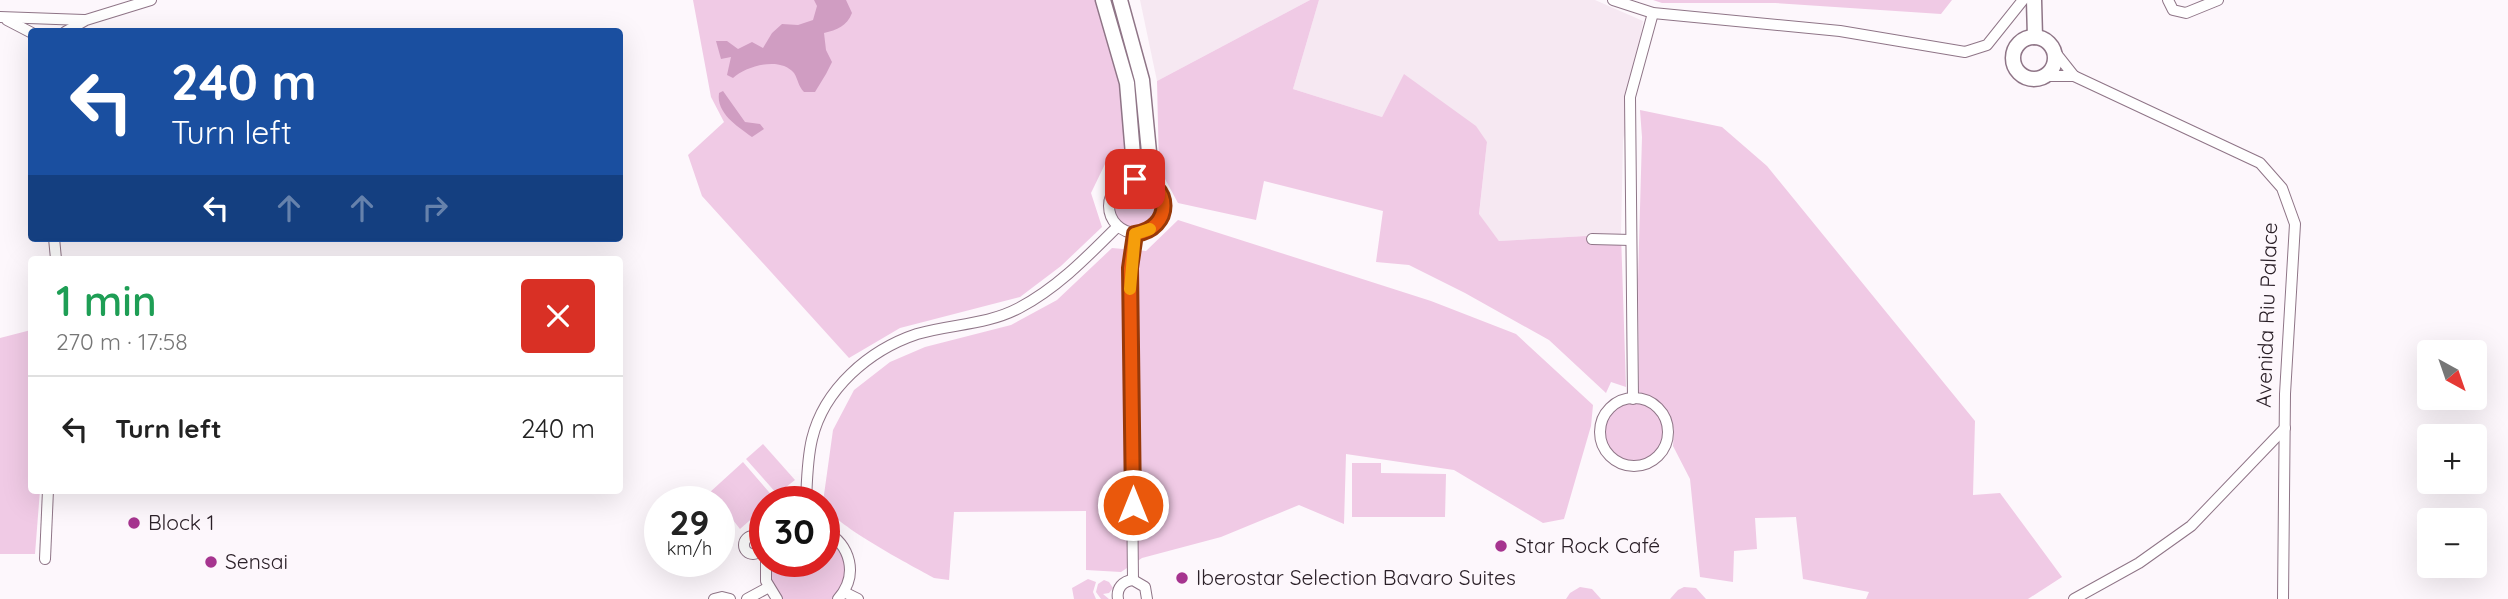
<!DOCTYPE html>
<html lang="en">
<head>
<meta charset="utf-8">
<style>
  :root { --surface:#fff; --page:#f2f2f2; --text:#222; --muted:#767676; --line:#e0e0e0 }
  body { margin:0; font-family:Quicksand,sans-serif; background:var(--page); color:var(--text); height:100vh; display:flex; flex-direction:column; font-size:26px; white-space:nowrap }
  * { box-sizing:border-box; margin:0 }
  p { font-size:23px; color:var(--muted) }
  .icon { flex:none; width:38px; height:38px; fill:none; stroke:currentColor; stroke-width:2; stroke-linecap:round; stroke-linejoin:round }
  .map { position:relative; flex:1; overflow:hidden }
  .panel { position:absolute; left:28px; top:256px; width:595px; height:238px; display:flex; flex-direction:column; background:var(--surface); border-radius:7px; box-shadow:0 7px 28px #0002 }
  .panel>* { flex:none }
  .hud { position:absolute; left:28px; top:28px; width:595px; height:214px; border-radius:7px; box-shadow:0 7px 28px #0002; background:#1a4fa0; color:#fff; overflow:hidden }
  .needle { width:46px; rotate:140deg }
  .fabs { position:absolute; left:2417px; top:340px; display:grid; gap:14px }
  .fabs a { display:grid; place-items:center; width:70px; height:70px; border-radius:7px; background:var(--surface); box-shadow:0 7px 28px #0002; font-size:35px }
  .speed { position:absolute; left:644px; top:486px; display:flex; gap:14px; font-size:35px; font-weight:700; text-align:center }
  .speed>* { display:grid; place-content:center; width:91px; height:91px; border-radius:50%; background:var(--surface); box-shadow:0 7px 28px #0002; line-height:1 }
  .speed small { font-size:18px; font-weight:400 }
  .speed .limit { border:10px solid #d22; background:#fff; color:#111 }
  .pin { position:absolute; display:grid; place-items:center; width:60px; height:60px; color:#fff; margin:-30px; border-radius:14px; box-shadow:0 4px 10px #0006 }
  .me { position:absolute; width:77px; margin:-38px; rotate:0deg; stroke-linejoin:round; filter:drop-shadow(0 0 5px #0008) }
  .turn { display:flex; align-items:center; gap:24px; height:147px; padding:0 28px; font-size:32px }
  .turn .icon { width:91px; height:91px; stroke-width:2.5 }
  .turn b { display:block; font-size:49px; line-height:60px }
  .lanes { display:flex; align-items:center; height:66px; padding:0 28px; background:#0003; justify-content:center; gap:35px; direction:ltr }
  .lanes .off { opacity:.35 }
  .round { display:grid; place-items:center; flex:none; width:74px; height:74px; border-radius:7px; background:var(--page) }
  .summary { display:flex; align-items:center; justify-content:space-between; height:119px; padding:0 28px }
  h1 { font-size:42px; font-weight:600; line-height:52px; color:#1e9e55 }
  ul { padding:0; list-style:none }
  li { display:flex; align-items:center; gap:21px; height:105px; padding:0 28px; border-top:2px solid var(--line) }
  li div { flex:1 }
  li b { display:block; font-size:26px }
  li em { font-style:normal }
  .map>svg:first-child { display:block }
</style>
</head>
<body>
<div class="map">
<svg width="2508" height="599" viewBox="0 0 2508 599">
  <rect width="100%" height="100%" fill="#fdf7fc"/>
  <g fill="#f6e8f2">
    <polygon points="1140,0 1310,0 1157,81"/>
    <polygon points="1319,0 1595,0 1643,21 1623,141 1621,234 1499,241 1479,215 1487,142 1404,75 1382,117 1293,89"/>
  </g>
  <g fill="#f0cae5">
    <polygon points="693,0 1098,0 1121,90 1129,152 1106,162 1091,193 1102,227 1061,266 1020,297 900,328 849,358 702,196 688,155 724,122 711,97"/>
    <polygon points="1310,0 1319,0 1293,89 1382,117 1404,74 1476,126 1487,142 1479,214 1499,241 1621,234 1626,387 1611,382 1606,393 1549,340 1465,293 1409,265 1376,262 1383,211 1264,181 1256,220 1178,203 1159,168 1157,81"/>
    <polygon points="1653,0 1952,0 1941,14 1775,3 1662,3"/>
    <polygon points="1640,110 1722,127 1767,166 1975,421 1973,495 2000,493 2062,577 2028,599 1866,599 1869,592 1803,579 1796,517 1755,518 1757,549 1734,551 1733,582 1700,577 1690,479 1673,446 1674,429 1655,399 1639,392 1638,280 1642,137"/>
    <circle cx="1136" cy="206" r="27"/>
    <path d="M1178,220L1431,301L1516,334L1593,405L1591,426L1564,519L1543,523L1454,470L1346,454L1344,524L1299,505L1221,537L1142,558L1121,572L1086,570V511L954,512L949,580L934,578C911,565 829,523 823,502L833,430L854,390L890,362L925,347L1011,325L1057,300L1112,248L1146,251Z"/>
    <polygon points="31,330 32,490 40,490 35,554 0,554 0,338"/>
    <circle cx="1634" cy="432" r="34"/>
    <polygon points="763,444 795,480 777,494 746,459"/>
    <polygon points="743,462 775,499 771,502 765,502 765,507 740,529 719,502 709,493"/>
    <polygon points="1352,463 1381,463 1381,473 1446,474 1445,517 1352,517"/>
    <polygon points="824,530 851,564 838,599 777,599 772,593 766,562 824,562"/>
    <polygon points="1088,579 1096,582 1093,592 1096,599 1074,599 1072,588"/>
    <polygon points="1104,580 1109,582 1113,588 1109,593 1103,594 1109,599 1101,599 1096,592 1098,584"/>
    <polygon points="1580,587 1592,589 1601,599 1566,599 1570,593"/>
    <polygon points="1684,587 1696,588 1706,599 1670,599 1678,590"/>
  </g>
  <g fill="#d09dc2">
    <path d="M814,0H846L852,13C847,26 837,30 824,33L826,50L832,62L826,74L815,92H804C798,86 798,79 794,73C780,56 746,66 733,78L727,75L731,57L721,59L716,41H727L738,49L752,42L763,48L772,33L782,24L798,25L813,20L817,6Z"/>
    <path d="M723,91L745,122L760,124L764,129L752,137C737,126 716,113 719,93Z"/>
  </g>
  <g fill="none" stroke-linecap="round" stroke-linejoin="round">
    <g stroke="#8f7587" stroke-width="12">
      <g id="street">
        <polyline points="1613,0 1653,13 1840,31 1965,52 1987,45 2023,0"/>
        <polyline points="2168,0 2173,10 2186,13 2218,0"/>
        <polyline points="0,17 84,20"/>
        <polyline points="7,20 32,33"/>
        <polyline points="65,32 86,20 151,0"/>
        <polyline points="2055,52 2074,76"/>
        <polyline points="2045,76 2074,76 2260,163 2282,188 2295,224 2285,394 2283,599"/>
        <circle cx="1136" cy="206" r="27"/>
        <polyline points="54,238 56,259"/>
        <polyline points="1592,239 1631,240"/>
        <circle cx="1634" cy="432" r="34"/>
        <polyline points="1633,399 1630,97 1653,13"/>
        <path d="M806,502C807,481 807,460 812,439C824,389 869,350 917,334C951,324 987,325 1019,308C1057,288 1087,257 1117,227"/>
        <path d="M824,530C851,545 859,575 838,599"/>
        <circle cx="753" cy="545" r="9"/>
        <polyline points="45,559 48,490"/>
        <polyline points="766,562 766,581 777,599"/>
        <polyline points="1133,580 1130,292 1130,268 1135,234"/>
        <polyline points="844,592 858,599"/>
        <polyline points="714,599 722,597 730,599"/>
        <polyline points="747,599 769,587"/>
        <path d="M1118,599C1116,588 1123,581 1133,580L1145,587L1147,599"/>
        <polyline points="2074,599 2139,563 2191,526 2285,428"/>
      </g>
    </g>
    <g stroke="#8f7587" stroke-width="17">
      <g id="secondary">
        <polyline points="1103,0 1127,83 1135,179"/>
        <polyline points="1120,0 1142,80 1152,183"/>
        <polyline points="2034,0 2035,37"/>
        <circle cx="2034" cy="58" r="21"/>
      </g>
    </g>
    <use href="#street" stroke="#fff" stroke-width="10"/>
    <use href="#secondary" stroke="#fff" stroke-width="14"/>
  </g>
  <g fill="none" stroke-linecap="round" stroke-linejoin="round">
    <g stroke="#983908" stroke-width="18">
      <path id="route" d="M1133,505L1130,268L1135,234C1173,229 1173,182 1135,179"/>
    </g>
    <use href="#route" stroke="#ea580c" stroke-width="12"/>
    <polyline stroke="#f59e0b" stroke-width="12" points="1130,289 1135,234 1150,229"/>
  </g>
  <g fill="#a6348f" stroke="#fdf7fc" stroke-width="2.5">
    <circle cx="134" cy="523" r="7"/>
    <circle cx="1501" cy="546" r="7"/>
    <circle cx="211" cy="562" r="7"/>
    <circle cx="1182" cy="578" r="7"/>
  </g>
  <g text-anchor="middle" stroke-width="5" stroke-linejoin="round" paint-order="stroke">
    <g font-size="21" fill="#2b2028" stroke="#fdf7fc">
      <text transform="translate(2267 315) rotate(-88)" y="7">Avenida Riu Palace</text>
    </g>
    <g font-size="21" fill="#2b2028" stroke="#fdf7fc" text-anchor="start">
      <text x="148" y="530">Block 1</text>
      <text x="1515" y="553">Star Rock Café</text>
      <text x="225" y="569">Sensai</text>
      <text x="1196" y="585">Iberostar Selection Bavaro Suites</text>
    </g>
  </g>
</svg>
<div class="fabs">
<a><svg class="needle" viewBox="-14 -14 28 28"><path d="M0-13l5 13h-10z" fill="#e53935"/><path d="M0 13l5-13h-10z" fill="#767676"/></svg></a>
<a>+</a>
<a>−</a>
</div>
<div class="speed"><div>29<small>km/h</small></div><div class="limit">30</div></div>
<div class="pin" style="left:1135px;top:179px;background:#d93025"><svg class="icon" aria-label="arrive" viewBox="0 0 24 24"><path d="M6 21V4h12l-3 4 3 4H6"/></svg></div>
<svg class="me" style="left:1133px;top:505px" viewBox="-20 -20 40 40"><circle r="17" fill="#ea580c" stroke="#fff" stroke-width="3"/><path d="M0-11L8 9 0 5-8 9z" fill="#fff"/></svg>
<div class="hud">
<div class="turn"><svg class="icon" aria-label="left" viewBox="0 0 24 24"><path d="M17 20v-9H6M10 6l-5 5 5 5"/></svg><div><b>240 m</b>Turn left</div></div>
<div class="lanes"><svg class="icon" aria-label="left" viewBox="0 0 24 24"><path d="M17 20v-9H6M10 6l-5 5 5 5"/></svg><svg class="icon off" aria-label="ahead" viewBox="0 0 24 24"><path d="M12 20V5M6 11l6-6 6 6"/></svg><svg class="icon off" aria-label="ahead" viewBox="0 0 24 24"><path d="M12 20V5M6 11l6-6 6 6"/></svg><svg class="icon off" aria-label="right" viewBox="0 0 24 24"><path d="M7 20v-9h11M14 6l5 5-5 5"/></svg></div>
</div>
<section class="panel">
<div class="summary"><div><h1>1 min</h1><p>270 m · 17:58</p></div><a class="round" style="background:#d93025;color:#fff"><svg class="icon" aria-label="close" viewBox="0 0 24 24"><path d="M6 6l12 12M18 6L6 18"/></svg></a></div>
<ul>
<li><svg class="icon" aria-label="left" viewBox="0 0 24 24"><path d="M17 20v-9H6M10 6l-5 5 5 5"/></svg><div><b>Turn left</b></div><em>240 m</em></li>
</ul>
</section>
</div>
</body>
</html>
